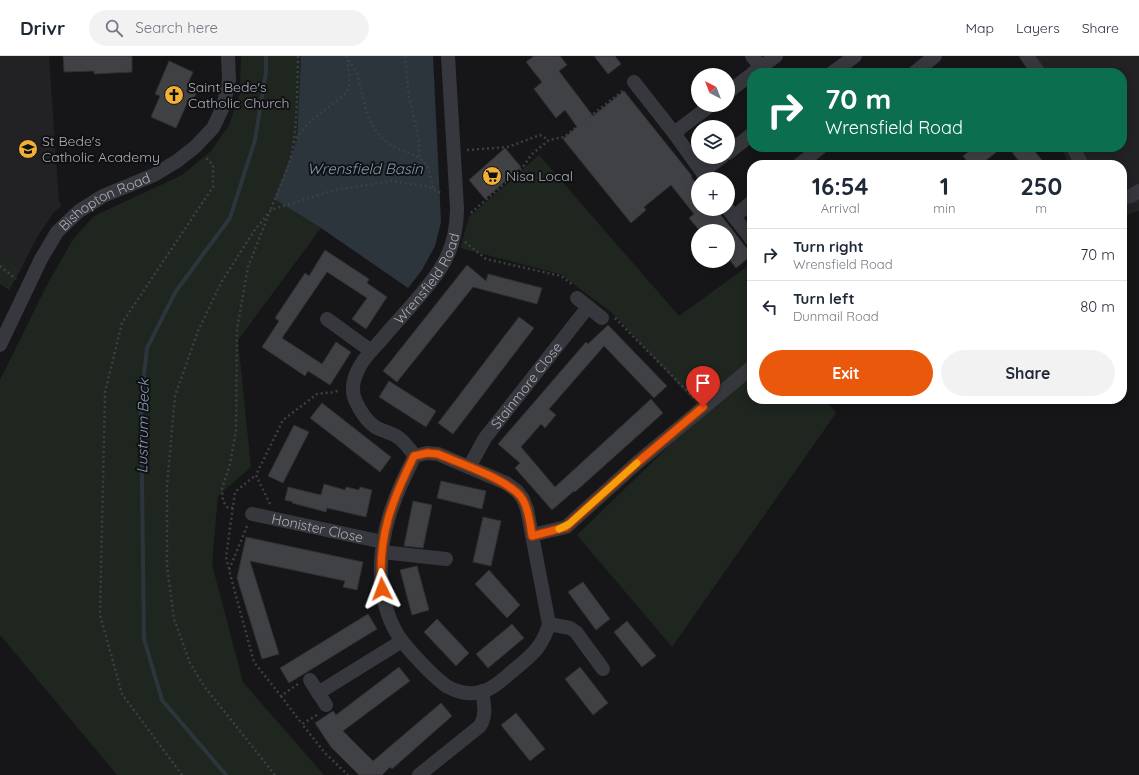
<!DOCTYPE html>
<html lang="en">
<head>
<meta charset="utf-8">
<style>
  :root { --surface:#fff; --page:#f2f2f3; --text:#1f2937; --muted:#747a83; --line:#e0e1e3; --accent:#ea580c }
  body { margin:0; font-family:Quicksand,sans-serif; background:var(--page); color:var(--text); height:100vh; display:flex; flex-direction:column; font-size:15px; white-space:nowrap }
  * { box-sizing:border-box; margin:0 }
  p { font-size:13px; color:var(--muted) }
  .icon { flex:none; width:22px; height:22px; fill:none; stroke:currentColor; stroke-width:2; stroke-linecap:round; stroke-linejoin:round }
  .map { position:relative; flex:1; overflow:hidden }
  .panel { position:absolute; left:747px; top:104px; width:380px; height:244px; display:flex; flex-direction:column; background:var(--surface); border-radius:16px; box-shadow:0 2px 10px #0003 }
  .panel>* { flex:none }
  .top-card { position:absolute; left:747px; top:12px; width:380px; height:84px; border-radius:16px; box-shadow:0 2px 10px #0003; background:#0b6e4f; color:#fff; overflow:hidden }
  .needle { width:26px; rotate:318deg }
  .controls { position:absolute; left:691px; top:12px; display:grid; gap:8px }
  .controls a { display:grid; place-items:center; width:44px; height:44px; border-radius:50%; background:var(--surface); box-shadow:0 2px 10px #0003; font-size:20px }
  .pin { position:absolute; display:grid; place-items:center; width:34px; height:34px; color:#fff; margin:-41px -17px; border-radius:50% 50% 50% 0; rotate:-45deg; box-shadow:0 0 4px #0007 }
  .pin .icon { rotate:45deg }
  .me { position:absolute; width:44px; margin:-22px; rotate:357deg; stroke-linejoin:round; filter:drop-shadow(0 0 3px #0008) }
  .turn { display:flex; align-items:center; gap:14px; height:84px; padding:0 12px; font-size:18px }
  .turn .icon { width:52px; height:52px; stroke-width:2.5 }
  .turn b { display:block; font-size:28px; line-height:34px }
  .eta { display:flex; justify-content:space-evenly; align-items:center; height:68px; text-align:center }
  .eta b { font-size:24px; font-weight:700; line-height:28px }
  .button { display:flex; gap:8px; margin-top:auto; padding:8px 12px }
  .button a { flex:1; height:46px; border-radius:24px; background:var(--accent); color:#fff; font-size:16px; font-weight:700; line-height:46px; text-align:center }
  .button a+a { background:var(--page); color:var(--text) }
  ul { padding:0; list-style:none }
  li { display:flex; align-items:center; gap:12px; height:52px; padding:0 12px; border-top:1px solid var(--line) }
  li div { flex:1 }
  li b { display:block; font-size:15px }
  li em { font-style:normal }
  header { display:flex; align-items:center; gap:24px; box-sizing:border-box; height:56px; padding:0 20px; background:var(--surface); border-bottom:1px solid var(--line) }
  header strong { font-size:19px }
  nav { display:flex; gap:22px; margin-inline-start:auto; font-size:14px }
  .search { width:280px; height:36px; background:var(--page); display:flex; align-items:center; gap:10px; box-sizing:border-box; padding:0 14px; border-radius:22px; color:var(--muted); font-size:15px }
  .map>svg:first-child { display:block }
</style>
</head>
<body>
<header>
<strong>Drivr</strong>
<div class="search"><svg class="icon" aria-label="search" viewBox="0 0 24 24"><circle cx="10" cy="10" r="6"/><path d="M15 15l6 6"/></svg>Search here</div>
<nav><a>Map</a><a>Layers</a><a>Share</a></nav>
</header>
<div class="map">
<svg width="1139" height="719" viewBox="0 0 1139 719">
  <rect width="100%" height="100%" fill="#161618"/>
  <g fill="#222225">
    <polygon points="0,0 49,0 59,145 62,149 54,156 36,183 21,213 0,196"/>
    <polygon points="1018,0 1139,0 1139,155 1122,160 1122,109 1068,109 1062,91 1122,91 1122,17 1029,17"/>
  </g>
  <g fill="#1e261f">
    <polygon points="241,0 301,0 297,84 274,143 321,172 238,284 251,411 218,440 212,508 243,626 324,719 117,719 0,579 0,324 46,231 73,183 94,160 182,119 211,95 229,69 240,37"/>
    <polygon points="539,99 679,260 752,207 752,343 825,343 836,357 672,591 577,479 704,356 611,256 560,218 460,192 469,161"/>
    <polygon points="0,196 21,213 9,234 0,228"/>
  </g>
  <polygon fill="#2c353c" points="301,0 433,0 441,166 435,190 422,214 408,232 321,172 274,143 297,84"/>
  <g fill="none" stroke-linecap="round" stroke-linejoin="round">
    <polyline stroke="#2c353c" stroke-width="4" points="226,719 162,644 144,583 141,345 147,292 176,235 230,162 255,84 266,16 266,0"/>
  </g>
  <g fill="#404145" stroke="#303034">
    <polygon points="63,0 132,0 132,16 94,18 94,15 64,16"/>
    <polygon points="534,0 560,0 567,9 559,15 593,60 624,35 692,120 691,121 698,130 698,153 716,153 752,199 736,212 728,202 728,175 700,175 689,162 694,158 671,129 644,151 646,154 631,167 563,83 577,71 565,54 556,62 534,33 542,26 526,6"/>
    <polygon points="594,0 615,0 621,8 608,18"/>
    <polygon points="169,5 193,16 189,25 191,26 190,29 198,32 193,45 189,43 176,72 151,61 160,40 155,38"/>
    <polygon points="974,91 1003,91 980,109 970,109 963,100"/>
    <polygon points="1008,91 1031,91 1046,109 1022,109"/>
    <polygon points="505,92 521,111 485,143 469,124"/>
    <polygon points="325,194 369,223 367,227 387,241 366,273 352,263 367,242 327,216 282,282 322,308 336,286 351,296 330,329 308,315 305,320 262,291 279,265 275,262 305,217 309,220"/>
    <polygon points="467,209 486,225 488,218 542,232 537,248 473,231 397,326 383,315"/>
    <polygon points="519,261 534,272 453,378 438,367"/>
    <polygon points="608,269 667,330 654,342 604,290 549,353 556,359 545,372 541,368 521,391 555,431 651,343 663,357 575,436 574,435 552,454 515,412 520,407 498,388 586,286 588,288"/>
    <polygon points="389,325 436,355 426,371 379,341"/>
    <polygon points="322,347 391,401 380,416 310,362"/>
    <polygon points="294,369 309,376 283,427 268,420"/>
    <polygon points="441,425 486,435 482,453 437,442"/>
    <polygon points="324,428 345,434 346,431 359,434 360,431 372,434 366,461 327,452 326,456 292,447 293,446 285,444 288,431 321,439"/>
    <polygon points="413,445 432,449 423,492 404,490"/>
    <polygon points="483,461 501,465 491,510 473,506"/>
    <polygon points="246,481 363,506 357,534 343,531 345,525 250,505 279,598 262,603 237,522"/>
    <polygon points="417,510 429,554 412,559 400,514"/>
    <polygon points="489,514 520,549 507,562 475,528"/>
    <polygon points="583,526 610,563 596,574 568,536"/>
    <polygon points="368,558 377,573 289,627 280,612"/>
    <polygon points="437,563 469,597 456,610 424,576"/>
    <polygon points="627,565 656,600 642,611 614,576"/>
    <polygon points="512,568 524,582 488,612 476,598"/>
    <polygon points="399,611 410,625 343,675 373,705 441,647 452,660 392,713 390,711 382,719 359,719 331,691 315,667 333,655 336,659"/>
    <polygon points="580,611 608,647 593,659 565,623"/>
    <polygon points="516,657 545,693 530,705 501,669"/>
  </g>
  <g fill="none" stroke-linecap="round" stroke-linejoin="round">
    <g stroke="#3d3f44" stroke-width="2.5" stroke-dasharray="2 3" stroke-linecap="butt">
      <path d="M346,0C350,7 356,14 358,21C364,40 364,60 377,76C381,81 387,87 393,90C404,97 422,98 428,112C431,119 431,126 434,133"/>
      <polyline points="405,0 409,42 419,84 420,102"/>
      <path d="M294,87C303,69 317,60 333,48C338,44 344,40 347,35C351,29 349,11 347,4"/>
      <polyline points="467,94 508,91 540,79 549,84"/>
      <path d="M271,153C277,137 285,121 290,104C298,74 297,32 298,0"/>
      <polyline points="471,157 523,111 531,99 549,84 564,81 624,34"/>
      <polyline points="465,186 486,203 561,220 573,229"/>
      <polyline points="0,210 16,223"/>
      <polyline points="615,262 694,342"/>
      <polyline points="270,448 256,419 283,364 317,338 335,336 339,334"/>
      <polyline points="233,452 228,452 223,445 222,433 230,408 236,375 237,273 248,211 269,158"/>
      <polyline points="247,470 229,514 254,606 281,640 298,628"/>
      <polyline points="229,513 226,501 235,436 256,419"/>
      <polyline points="281,640 302,668"/>
      <polyline points="317,659 302,668 325,697 348,719"/>
      <polyline points="182,719 122,638 100,559 105,336 122,267 213,131 213,109 205,101"/>
      <polyline points="275,719 204,630 190,607 174,563 167,510 167,430 175,340 198,275 222,225 254,175 271,154 335,134 392,125 429,131 443,138"/>
    </g>
    <g stroke="#37383d" stroke-width="14">
      <polyline points="752,0 761,11"/>
      <polyline points="1027,0 1039,17"/>
      <polyline points="753,17 776,0"/>
      <polyline points="832,17 855,0"/>
      <polyline points="914,17 935,0"/>
      <polyline points="634,26 674,77 707,123"/>
      <polyline points="728,36 752,18"/>
      <polyline points="674,77 711,49"/>
      <polyline points="1073,91 1082,109"/>
      <polyline points="728,97 752,78"/>
      <polyline points="799,109 821,91"/>
      <polyline points="702,116 722,101"/>
      <polyline points="1122,142 1131,140 1139,135"/>
      <polyline points="728,153 752,184"/>
      <polyline points="734,161 752,146"/>
      <polyline points="577,242 602,262"/>
      <polyline points="327,263 371,295"/>
      <path id="s1" d="M0,289L41,203L57,176L79,155L103,140L154,119L177,105L195,91L213,72L223,51L229,24L228,0"/>
      <path d="M427,397L438,398L506,427L517,435L523,443L527,453L549,568C543,590 532,599 515,613C503,623 491,636 474,637C466,638 455,635 448,631C434,622 404,590 396,576C387,560 382,539 381,521C379,477 395,438 415,400Z"/>
      <path id="s2" d="M415,400C409,393 404,384 396,380C390,376 383,375 377,372C368,367 360,355 356,346C351,336 353,324 358,314C363,302 374,292 382,283C401,260 424,238 440,213C452,195 457,173 457,152L448,0"/>
      <path id="s3" d="M469,411L485,382L588,251"/>
      <path id="s4" d="M252,458L383,486"/>
      <polyline points="532,479 566,471 638,406 752,311"/>
      <polyline points="382,496 446,503"/>
      <polyline points="549,568 570,572 576,576 603,613"/>
      <polyline points="310,624 326,649"/>
      <polyline points="318,637 402,585"/>
      <path d="M419,719L480,670C487,659 484,648 482,635"/>
    </g>
  </g>
  <g fill="none" stroke-linecap="round" stroke-linejoin="round">
    <g stroke="#983908" stroke-width="10">
      <path id="route" d="M382,533C377,482 392,444 414,400L427,397L438,398C459,407 513,425 523,444C529,454 530,468 532,480L566,471L638,406L703,351"/>
    </g>
    <use href="#route" stroke="#ea580c" stroke-width="7"/>
    <polyline stroke="#f59e0b" stroke-width="7" points="559,473 569,468 637,407"/>
  </g>
  <defs>
    <g id="church-disc" transform="scale(1)"><circle r="9.5" fill="#f2b134" stroke="#111113"/><path d="M-1.2-6h2.4v3.5h3.3v2.4h-3.3V6h-2.4V-.1h-3.3v-2.4h3.3Z" fill="#111"/></g>
    <g id="school-disc" transform="scale(1)"><circle r="9.5" fill="#f2b134" stroke="#111113"/><path d="M0-5L7-2L0 1L-7-2ZM-4 1L0 2.5L4 1V4Q0 6-4 4Z" fill="#111"/></g>
    <g id="supermarket-disc" transform="scale(1)"><circle r="9.5" fill="#f2b134" stroke="#111113"/><path d="M-6-5.5h2.5l.6 2H6L4.5 2H-2.5L-4.4-4H-6ZM-1.5 3.2a1.3 1.3 0 1 0 .1 0ZM3 3.2a1.3 1.3 0 1 0 .1 0Z" fill="#111"/></g>
  </defs>
  <g fill-rule="evenodd">
    <use href="#church-disc" x="174" y="39"/>
    <use href="#school-disc" x="28" y="93"/>
    <use href="#supermarket-disc" x="492" y="120"/>
  </g>
  <g text-anchor="middle" stroke-width="4" stroke-linejoin="round" paint-order="stroke">
    <g font-size="14" fill="#a8adb8" stroke="#111113" text-anchor="start">
      <text x="188" y="36">Saint Bede's<tspan x="188" dy="16">Catholic Church</tspan></text>
      <text x="42" y="90">St Bede's<tspan x="42" dy="16">Catholic Academy</tspan></text>
      <text x="506" y="125">Nisa Local</text>
    </g>
    <g font-size="14" fill="#a8adb8" stroke="#111113">
      <text dy="5" stroke="none"><textPath href="#s1" startOffset="184">Bishopton Road</textPath></text>
      <text dy="5" stroke="none"><textPath href="#s2" startOffset="231">Wrensfield Road</textPath></text>
      <text dy="5" stroke="none"><textPath href="#s3" startOffset="100">Stainmore Close</textPath></text>
      <text dy="5" stroke="none"><textPath href="#s4" startOffset="67">Honister Close</textPath></text>
    </g>
    <g font-size="15" font-style="italic" fill="#7f9bb3" stroke="#111113">
      <text x="365" y="118">Wrensfield Basin</text>
      <text transform="translate(143 370) rotate(-89)" y="5">Lustrum Beck</text>
    </g>
  </g>
</svg>
<div class="controls">
<a><svg class="needle" viewBox="-14 -14 28 28"><path d="M0-13l5 13h-10z" fill="#e53935"/><path d="M0 13l5-13h-10z" fill="#747a83"/></svg></a>
<a><svg class="icon" aria-label="layers" viewBox="0 0 24 24"><path d="M12 4l9 5-9 5-9-5zM3 14l9 5 9-5"/></svg></a>
<a>+</a>
<a>−</a>
</div>
<div class="pin" style="left:703px;top:351px;background:#d93025"><svg class="icon" aria-label="arrive" viewBox="0 0 24 24"><path d="M6 21V4h12l-3 4 3 4H6"/></svg></div>
<svg class="me" style="left:382px;top:533px" viewBox="-20 -20 40 40"><path d="M0-17L14 15 0 8-14 15z" fill="#ea580c" stroke="#fff" stroke-width="4"/></svg>
<div class="top-card">
<div class="turn"><svg class="icon" aria-label="right" viewBox="0 0 24 24"><path d="M7 20v-9h11M14 6l5 5-5 5"/></svg><div><b>70 m</b>Wrensfield Road</div></div>
</div>
<section class="panel">
<div class="eta">
<div><b>16:54</b><p>Arrival</p></div>
<div><b>1</b><p>min</p></div>
<div><b>250</b><p>m</p></div>
</div>
<ul>
<li><svg class="icon" aria-label="right" viewBox="0 0 24 24"><path d="M7 20v-9h11M14 6l5 5-5 5"/></svg><div><b>Turn right</b><p>Wrensfield Road</p></div><em>70 m</em></li>
<li><svg class="icon" aria-label="left" viewBox="0 0 24 24"><path d="M17 20v-9H6M10 6l-5 5 5 5"/></svg><div><b>Turn left</b><p>Dunmail Road</p></div><em>80 m</em></li>
</ul>
<div class="button"><a>Exit</a><a>Share</a></div>
</section>
</div>
</body>
</html>
